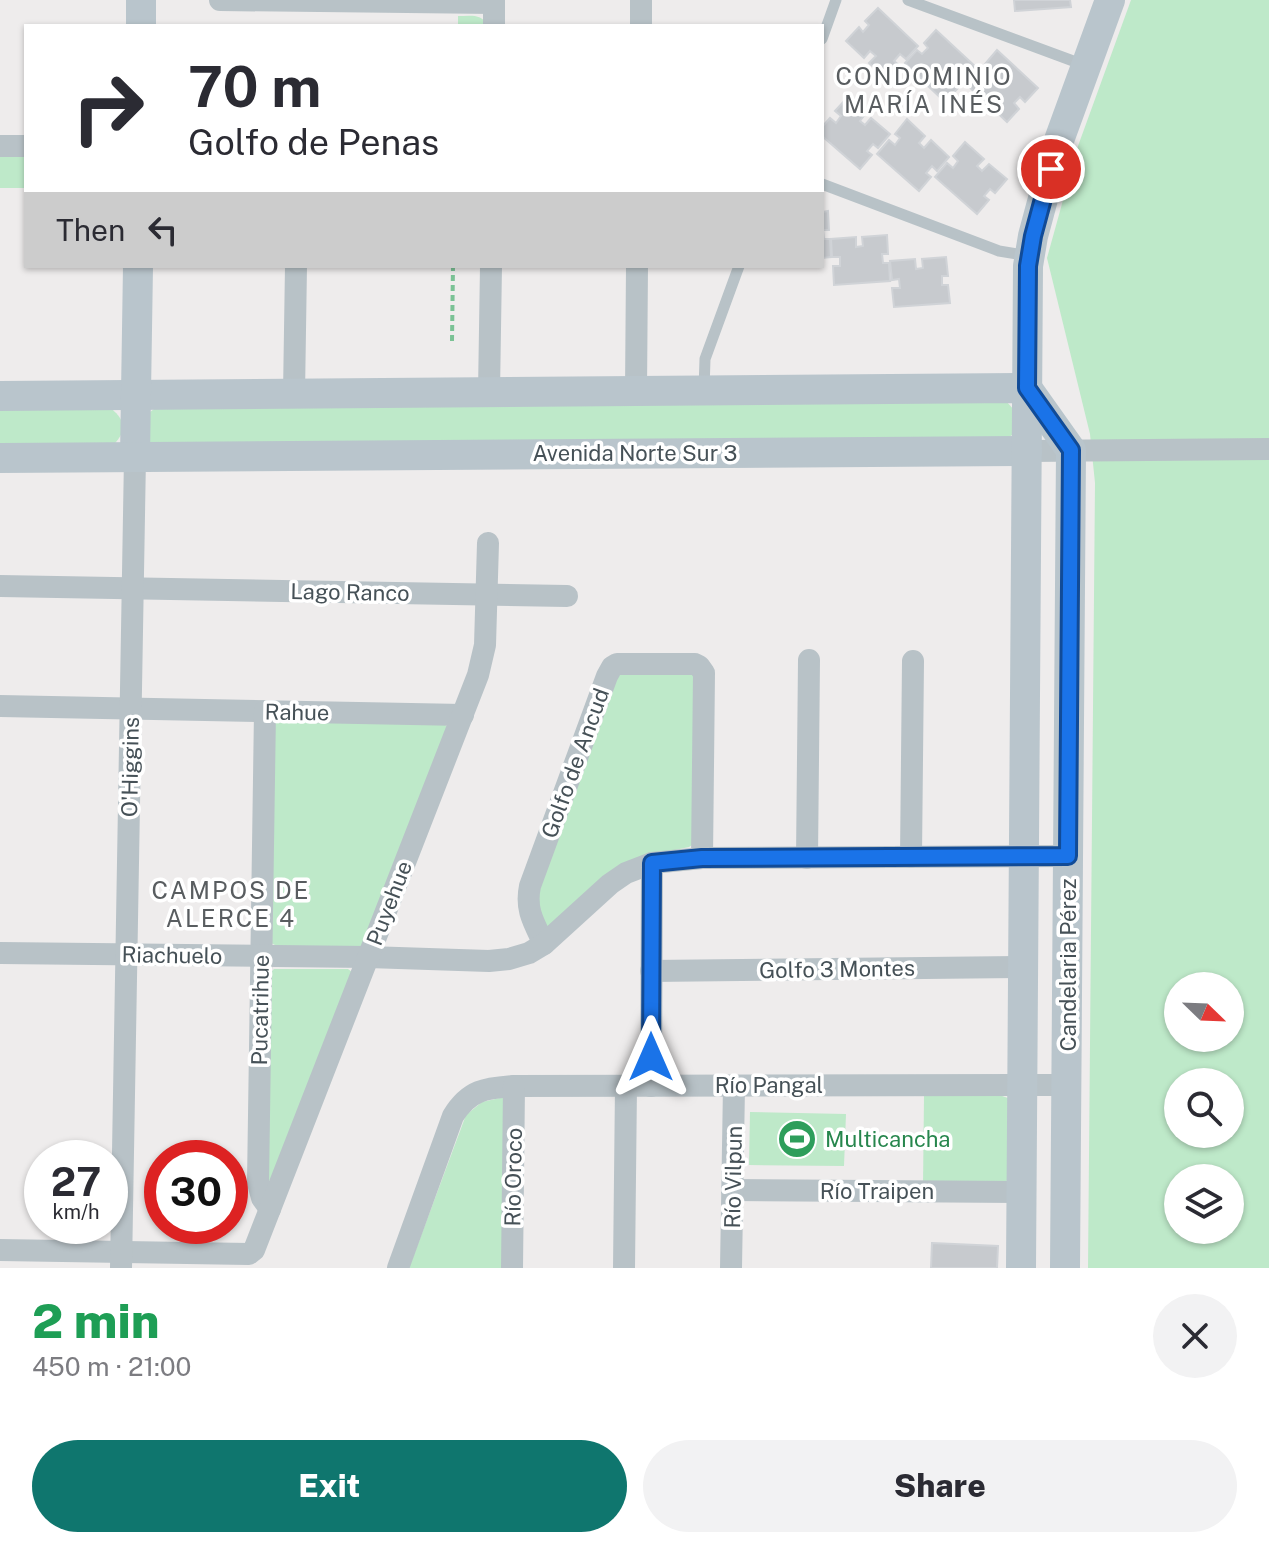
<!DOCTYPE html>
<html lang="en">
<head>
<meta charset="utf-8">
<style>
  :root { --surface:#fff; --page:#f2f2f3; --text:#2b2b33; --muted:#7c7c81; --accent:#0f766e }
  body { margin:0; font-family:"Public Sans",sans-serif; background:var(--page); color:var(--text); height:100vh; display:flex; flex-direction:column; font-size:30px; white-space:nowrap }
  * { box-sizing:border-box; margin:0 }
  p { font-size:26px; color:var(--muted) }
  .icon { flex:none; width:44px; height:44px; fill:none; stroke:currentColor; stroke-width:2; stroke-linecap:round; stroke-linejoin:round }
  .map { position:relative; height:1268px; overflow:hidden }
  .drawer { display:flex; flex-direction:column; background:var(--surface); flex:1 }
  .drawer>* { flex:none }
  .banner { position:absolute; left:24px; top:24px; width:800px; height:244px; border-radius:0px; box-shadow:0 2px 6px #0004; background:#fff; color:var(--text); overflow:hidden }
  .needle { width:52px; rotate:113deg }
  .fabs { position:absolute; left:1164px; top:972px; display:grid; gap:16px }
  .fabs a { display:grid; place-items:center; width:80px; height:80px; border-radius:50%; background:var(--surface); box-shadow:0 2px 6px #0004; font-size:40px }
  .speed { position:absolute; left:24px; top:1140px; display:flex; gap:16px; font-size:40px; font-weight:700; text-align:center }
  .speed>* { display:grid; place-content:center; width:104px; height:104px; border-radius:50%; background:var(--surface); box-shadow:0 2px 6px #0004; line-height:1 }
  .speed small { font-size:20px; font-weight:400 }
  .speed .limit { border:12px solid #d22; background:#fff; color:#111 }
  .pin { position:absolute; display:grid; place-items:center; width:68px; height:68px; color:#fff; margin:-34px; border:4px solid #fff; border-radius:50%; box-shadow:0 2px 8px #0007 }
  .me { position:absolute; width:88px; margin:-44px; rotate:0deg; stroke-linejoin:round; filter:drop-shadow(0 0 6px #0008) }
  .turn { display:flex; align-items:center; gap:28px; height:168px; padding:0 32px; font-size:36px }
  .turn .icon { width:104px; height:104px; stroke-width:2.5 }
  .turn b { display:block; font-size:56px; line-height:68px }
  .then { display:flex; align-items:center; height:76px; padding:0 32px; background:#0003; gap:16px; font-size:30px }
  .round { display:grid; place-items:center; flex:none; width:84px; height:84px; border-radius:42px; background:var(--page) }
  .head { display:flex; align-items:center; justify-content:space-between; height:136px; padding:0 32px }
  h1 { font-size:48px; font-weight:800; line-height:60px; color:#1e9e55 }
  .primary-button { display:flex; gap:16px; margin-top:auto; padding:16px 32px }
  .primary-button a { flex:1; height:92px; border-radius:48px; background:var(--accent); color:#fff; font-size:32px; font-weight:800; line-height:92px; text-align:center }
  .primary-button a+a { background:var(--page); color:var(--text) }
  .map>svg:first-child { display:block }
</style>
</head>
<body>
<div class="map">
<svg width="1269" height="1268" viewBox="0 0 1269 1268">
  <rect width="100%" height="100%" fill="#eeecec"/>
  <g fill="#bee9c9" fill-rule="evenodd">
    <path d="M1131,0H1269V1268H1088L1095,483L1090,434L1047,258L1078,146ZM1178,986H1230V1038H1178ZM1178,1082H1230V1134H1178ZM1178,1178H1230V1230H1178Z"/>
    <path d="M458,16C470,16 482,13 488,26H458Z"/>
    <rect x="0" y="152" width="26" height="36"/>
    <polygon points="1006,401 1015,411 1012,435 1006,439 161,448 146,441 150,412 157,407"/>
    <path d="M0,407H109C124,418 129,430 113,445L0,449Z"/>
    <polygon points="684,670 694,675 695,843 689,847 647,856 548,929 534,903 617,673"/>
    <polygon points="275,722 441,722 448,727 369,940 359,948 277,946 271,943"/>
    <polygon points="274,969 348,969 352,972 273,1180 268,1181 270,973"/>
    <polygon points="924,1096 1002,1096 1008,1098 1010,1175 1006,1182 923,1186"/>
    <polygon points="500,1098 505,1098 507,1268 409,1268 466,1115 482,1102"/>
    <polygon points="750,1112 846,1114 844,1166 749,1165"/>
  </g>
  <g fill="#c7cace" stroke="#d0d3d7" stroke-width="2">
    <polygon points="1014,0 1070,0 1071,7 1015,11"/>
    <polygon points="878,8 918,46 906,59 900,54 894,61 900,66 887,79 869,63 876,56 870,51 864,58 846,41 859,27 863,32 869,25 865,21"/>
    <polygon points="936,30 977,68 964,82 959,77 953,83 958,88 945,102 927,85 934,78 929,73 923,80 905,63 917,50 922,54 928,48 924,43"/>
    <polygon points="997,50 1038,88 1025,102 1020,97 1014,103 1019,109 1007,122 989,105 995,98 990,94 984,101 966,84 978,70 983,75 989,68 985,64"/>
    <polygon points="848,97 866,113 860,121 865,125 871,118 890,134 878,148 873,144 867,151 872,155 860,169 822,136 822,127 830,118 836,123 841,116 835,111"/>
    <polygon points="907,119 925,136 919,143 924,148 931,140 949,157 937,171 932,166 926,173 931,177 919,191 877,154 889,140 895,145 900,138 895,134"/>
    <polygon points="965,142 984,159 977,166 982,171 989,164 1007,179 995,193 990,189 984,196 989,200 977,214 935,177 947,163 953,168 958,161 953,156"/>
    <polygon points="828,211 829,230 823,230 824,239 830,239 831,257 822,258 822,212"/>
    <polygon points="887,235 888,254 882,254 883,263 889,263 890,281 834,285 833,266 840,266 840,257 832,257 831,239 856,237 856,247 863,246 862,237"/>
    <polygon points="946,257 948,276 942,276 942,285 948,285 950,303 894,307 892,288 900,288 899,279 892,280 890,261 915,259 916,269 923,268 922,259"/>
    <polygon points="932,1243 998,1246 997,1268 931,1268"/>
  </g>
  <g fill="none" stroke-linecap="round" stroke-linejoin="round">
    <polyline stroke="#7ac295" stroke-width="4" stroke-dasharray="6 4" stroke-linecap="butt" points="452,341 453,266"/>
    <g stroke="#b8c2c7" stroke-width="11">
      <polyline points="908,0 1084,65"/>
      <polyline points="822,39 836,0"/>
      <polyline points="822,184 999,251 1029,256"/>
      <polyline points="704,390 705,359 739,266"/>
    </g>
    <g stroke="#b8c2c7" stroke-width="22">
      <polyline points="220,0 494,3"/>
      <polyline points="494,26 494,0"/>
      <polyline points="641,26 641,0"/>
      <polyline points="0,146 26,146"/>
      <polyline points="636,391 637,266"/>
      <polyline points="489,392 491,266"/>
      <polyline points="294,394 296,266"/>
      <polyline points="1027,451 1269,449"/>
      <polyline points="0,586 567,596"/>
      <polyline points="0,706 463,715"/>
      <polyline points="265,711 258,1183 262,1198 270,1209"/>
      <polyline points="911,857 913,661"/>
      <polyline points="807,858 809,660"/>
      <path d="M544,944C534,923 525,910 530,886L607,676L612,667L617,664H695L699,666L704,673L702,858"/>
      <polyline points="0,953 368,957 489,961 509,959 529,953 544,944 610,884 626,873 652,863 702,858 1068,856"/>
      <polyline points="651,971 1023,967"/>
      <polyline points="651,1086 652,863"/>
      <polyline points="732,1190 1021,1192"/>
      <polyline points="0,1250 249,1254 254,1250 478,675 485,645 488,543"/>
      <polyline points="121,1268 135,457"/>
      <path d="M398,1268L453,1116C469,1090 485,1088 514,1086L1067,1085"/>
      <polyline points="512,1268 514,1086"/>
      <polyline points="624,1268 626,1086"/>
      <polyline points="731,1268 734,1086"/>
    </g>
    <g stroke="#b9c5cc" stroke-width="30">
      <polyline points="141,26 141,0"/>
      <polyline points="0,396 1027,388 1071,450 1065,1268"/>
      <polyline points="135,457 138,266"/>
      <polyline points="0,458 1027,451"/>
      <polyline points="1021,1268 1028,266 1033,236 1058,143 1110,0"/>
    </g>
  </g>
  <g fill="none" stroke-linecap="round" stroke-linejoin="round">
    <g stroke="#114b97" stroke-width="20">
      <polyline id="route" points="651,1057 652,863 702,858 1068,856 1071,450 1027,388 1028,266 1033,236 1051,169"/>
    </g>
    <use href="#route" stroke="#1a73e8" stroke-width="14"/>
  </g>
  <defs>
    <g id="stadium-disc" transform="scale(2)"><circle r="9.5" fill="#2e9e5b" stroke="#fff"/><path d="M0-5a6.5 5 0 1 0 0 10a6.5 5 0 1 0 0-10ZM-3.5-1.8h7v3.6h-7Z" fill="#fff"/></g>
  </defs>
  <g fill-rule="evenodd">
    <use href="#stadium-disc" x="797" y="1139"/>
  </g>
  <g text-anchor="middle" stroke-width="7" stroke-linejoin="round" paint-order="stroke">
    <g font-size="22" fill="#465157" stroke="#fff">
      <text x="635" y="461">Avenida Norte Sur 3</text>
      <text transform="translate(350 592) rotate(1)" y="8">Lago Ranco</text>
      <text transform="translate(297 712) rotate(1)" y="8">Rahue</text>
      <text transform="translate(575 763) rotate(-70)" y="8">Golfo de Ancud</text>
      <text transform="translate(130 767) rotate(-89)" y="8">O'Higgins</text>
      <text transform="translate(389 903) rotate(-69)" y="8">Puyehue</text>
      <text transform="translate(172 955) rotate(1)" y="8">Riachuelo</text>
      <text transform="translate(1068 965) rotate(-90)" y="8">Candelaria Pérez</text>
      <text transform="translate(837 969) rotate(-1)" y="8">Golfo 3 Montes</text>
      <text transform="translate(260 1010) rotate(-89)" y="8">Pucatrihue</text>
      <text x="769" y="1093">Río Pangal</text>
      <text transform="translate(513 1177) rotate(-89)" y="8">Río Oroco</text>
      <text transform="translate(733 1177) rotate(-89)" y="8">Río Vilpun</text>
      <text x="877" y="1199">Río Traipen</text>
    </g>
    <g font-size="22" fill="#27864d" stroke="#fff" text-anchor="start">
      <text x="825" y="1147">Multicancha</text>
    </g>
    <g font-size="24" letter-spacing="2" fill="#595d60" stroke="#fff">
      <text x="924" y="85">CONDOMINIO<tspan x="924" dy="28">MARÍA INÉS</tspan></text>
      <text x="231" y="899">CAMPOS DE<tspan x="231" dy="28">ALERCE 4</tspan></text>
    </g>
  </g>
</svg>
<div class="fabs">
<a><svg class="needle" viewBox="-14 -14 28 28"><path d="M0-13l5 13h-10z" fill="#e53935"/><path d="M0 13l5-13h-10z" fill="#7c7c81"/></svg></a>
<a><svg class="icon" aria-label="search" viewBox="0 0 24 24"><circle cx="10" cy="10" r="6"/><path d="M15 15l6 6"/></svg></a>
<a><svg class="icon" aria-label="layers" viewBox="0 0 24 24"><path d="M12 4l9 5-9 5-9-5zM3 14l9 5 9-5"/></svg></a>
</div>
<div class="speed"><div>27<small>km/h</small></div><div class="limit">30</div></div>
<div class="pin" style="left:1051px;top:169px;background:#d93025"><svg class="icon" aria-label="arrive" viewBox="0 0 24 24"><path d="M6 21V4h12l-3 4 3 4H6"/></svg></div>
<svg class="me" style="left:651px;top:1057px" viewBox="-20 -20 40 40"><path d="M0-17L14 15 0 8-14 15z" fill="#1a73e8" stroke="#fff" stroke-width="4"/></svg>
<div class="banner">
<div class="turn"><svg class="icon" aria-label="right" viewBox="0 0 24 24"><path d="M7 20v-9h11M14 6l5 5-5 5"/></svg><div><b>70 m</b>Golfo de Penas</div></div>
<div class="then">Then<svg class="icon" aria-label="left" viewBox="0 0 24 24"><path d="M17 20v-9H6M10 6l-5 5 5 5"/></svg></div>
</div>
</div>
<section class="drawer">
<div class="head"><div><h1>2 min</h1><p>450 m · 21:00</p></div><a class="round"><svg class="icon" aria-label="close" viewBox="0 0 24 24"><path d="M6 6l12 12M18 6L6 18"/></svg></a></div>
<div class="primary-button"><a>Exit</a><a>Share</a></div>
</section>
</body>
</html>
